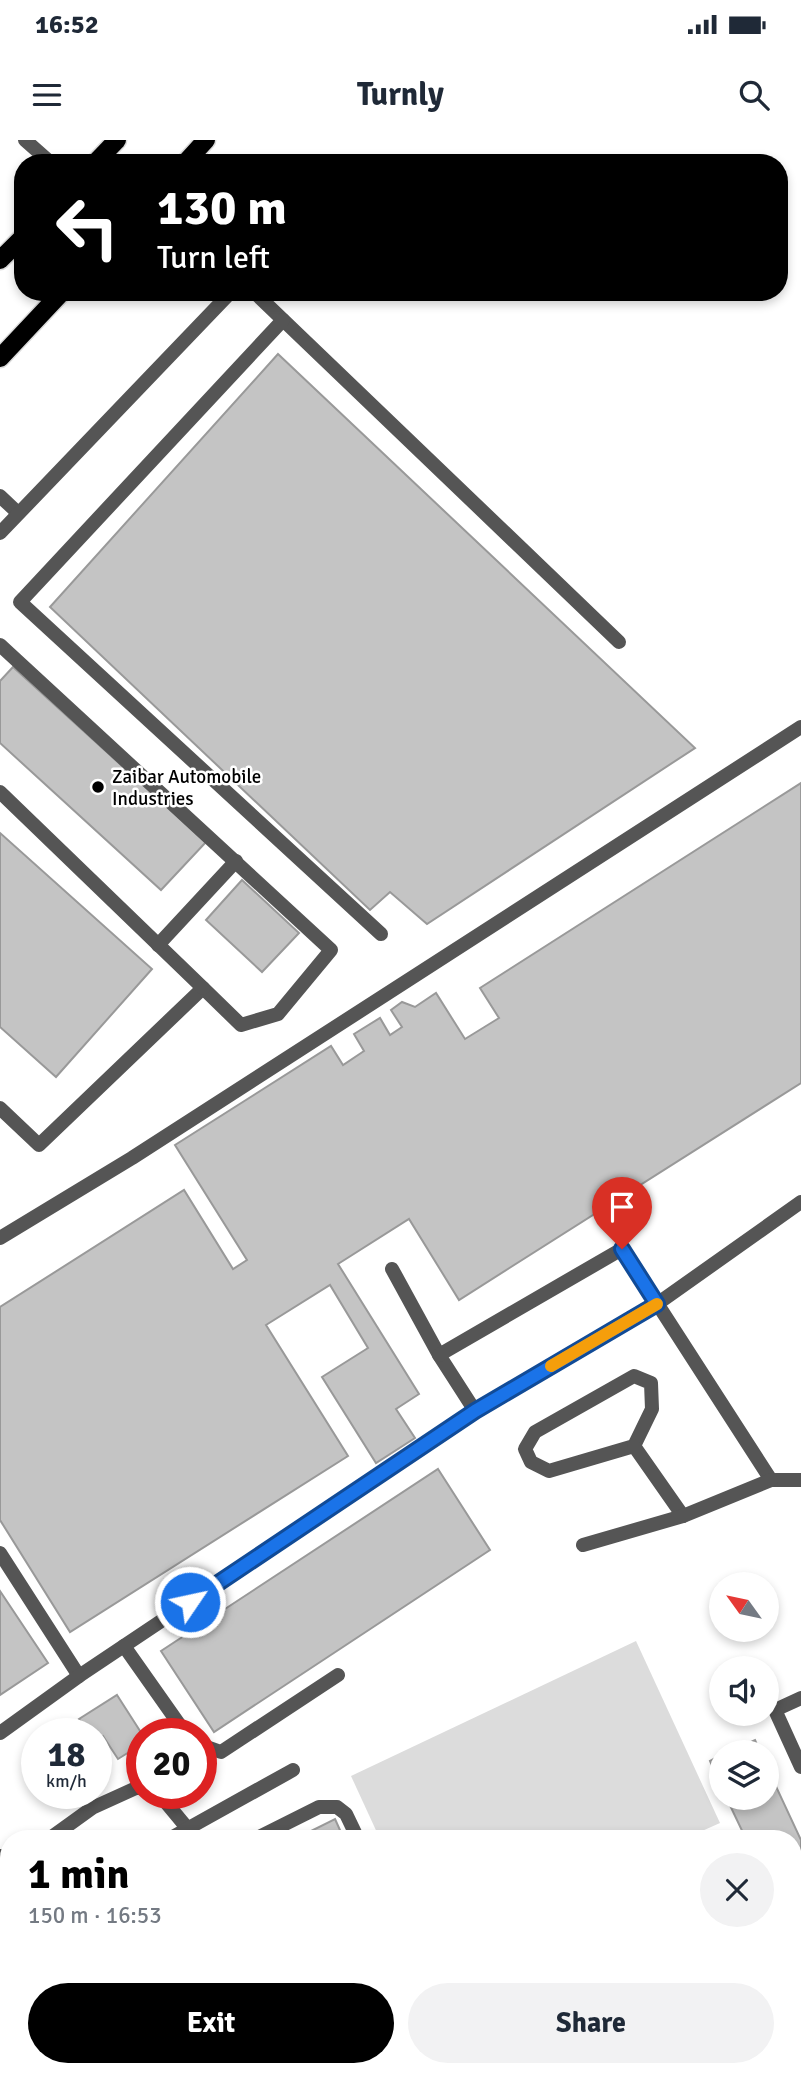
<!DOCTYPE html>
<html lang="en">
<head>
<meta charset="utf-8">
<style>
  :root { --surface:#fff; --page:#f2f2f3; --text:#1f2937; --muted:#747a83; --accent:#000 }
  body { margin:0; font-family:Signika,sans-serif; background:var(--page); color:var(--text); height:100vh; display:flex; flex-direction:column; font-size:26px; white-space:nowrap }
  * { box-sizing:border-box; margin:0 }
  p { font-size:23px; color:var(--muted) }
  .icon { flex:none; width:38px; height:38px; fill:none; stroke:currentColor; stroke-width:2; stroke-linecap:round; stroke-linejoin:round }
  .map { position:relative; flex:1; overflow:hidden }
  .drawer { position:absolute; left:0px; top:1690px; width:802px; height:247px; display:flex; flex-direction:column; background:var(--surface); border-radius:28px 28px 0 0; box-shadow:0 4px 10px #0003 }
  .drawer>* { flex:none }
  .top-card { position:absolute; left:14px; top:14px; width:774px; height:147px; border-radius:28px; box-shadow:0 4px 10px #0003; background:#000; color:#fff; overflow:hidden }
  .needle { width:46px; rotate:303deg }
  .fabs { position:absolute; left:709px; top:1432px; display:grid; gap:14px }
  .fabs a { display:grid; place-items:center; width:70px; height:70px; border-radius:50%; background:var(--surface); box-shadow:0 4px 10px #0003; font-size:35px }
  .speed { position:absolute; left:21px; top:1578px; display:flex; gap:14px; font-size:35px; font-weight:700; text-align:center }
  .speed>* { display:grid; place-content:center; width:91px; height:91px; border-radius:50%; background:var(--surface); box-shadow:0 4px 10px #0003; line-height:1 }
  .speed small { font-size:18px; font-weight:400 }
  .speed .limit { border:10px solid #d22; background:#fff; color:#111 }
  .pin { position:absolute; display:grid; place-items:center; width:60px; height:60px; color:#fff; margin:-72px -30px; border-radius:50% 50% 50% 0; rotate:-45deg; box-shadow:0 0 7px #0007 }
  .pin .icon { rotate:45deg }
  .me { position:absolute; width:77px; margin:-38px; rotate:56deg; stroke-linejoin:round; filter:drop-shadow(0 0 5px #0008) }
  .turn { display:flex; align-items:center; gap:24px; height:147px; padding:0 28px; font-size:32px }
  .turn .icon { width:91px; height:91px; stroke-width:2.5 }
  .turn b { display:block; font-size:49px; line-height:60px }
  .round { display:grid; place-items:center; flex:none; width:74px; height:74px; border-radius:37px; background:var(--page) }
  .summary { display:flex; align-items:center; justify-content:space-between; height:119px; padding:0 28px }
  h1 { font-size:42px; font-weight:700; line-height:52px; color:var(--accent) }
  .button { display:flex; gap:14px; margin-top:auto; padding:14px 28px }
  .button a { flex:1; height:80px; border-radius:42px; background:var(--accent); color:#fff; font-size:28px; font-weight:700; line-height:80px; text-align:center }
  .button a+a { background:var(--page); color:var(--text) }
  .status { display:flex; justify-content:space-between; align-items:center; height:49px; padding:0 35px; background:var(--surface); direction:ltr }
  .status svg { height:19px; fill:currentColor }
  header { display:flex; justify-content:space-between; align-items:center; height:91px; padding:0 28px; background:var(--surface); font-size:32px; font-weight:700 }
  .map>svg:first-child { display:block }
</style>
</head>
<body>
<div class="status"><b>16:52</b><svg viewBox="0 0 49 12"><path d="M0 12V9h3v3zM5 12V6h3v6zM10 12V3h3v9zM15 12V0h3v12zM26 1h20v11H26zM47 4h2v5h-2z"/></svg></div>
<header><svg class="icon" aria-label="menu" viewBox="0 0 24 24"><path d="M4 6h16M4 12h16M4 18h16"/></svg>Turnly<svg class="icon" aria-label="search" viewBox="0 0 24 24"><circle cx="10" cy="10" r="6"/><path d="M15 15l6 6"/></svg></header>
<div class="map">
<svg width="801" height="1937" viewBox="0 0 801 1937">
  <rect width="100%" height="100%" fill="#fff"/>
  <polygon fill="#dcdcdc" points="636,1501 720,1683 684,1699 380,1699 351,1636"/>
  <g fill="#c4c4c4" stroke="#999" stroke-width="2">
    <polygon points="278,214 695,608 427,784 390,752 370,770 50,467"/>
    <polygon points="13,527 206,702 161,750 0,603 0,541"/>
    <polygon points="801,643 801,943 459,1160 409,1079 338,1124 419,1254 396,1269 415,1298 376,1323 322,1237 368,1208 330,1145 266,1185 348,1316 70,1492 0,1380 0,1167 184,1050 233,1129 247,1120 175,1005 331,906 343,925 364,911 354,894 380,878 390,895 402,887 391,870 402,862 415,867 436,853 465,899 499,878 480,848"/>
    <polygon points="0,693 152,829 56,937 0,887"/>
    <polygon points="242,740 299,793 262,832 206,780"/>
    <polygon points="438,1329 490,1410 214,1592 161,1511"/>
    <polygon points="0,1451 48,1523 0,1555"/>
    <polygon points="117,1555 142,1594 142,1604 118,1619 103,1596 96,1600 96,1594 89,1594 79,1579"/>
    <polygon points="755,1600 760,1612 729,1612"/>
    <polygon points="721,1615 721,1646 710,1621"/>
    <polygon points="766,1625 801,1700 801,1761 793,1765 793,1699 746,1699 726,1657 766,1657"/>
    <polygon points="335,1679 344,1699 295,1699"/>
    <polygon points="793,1841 801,1857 801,1914 793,1919"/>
    <polygon points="801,1926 801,1937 794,1937 791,1931"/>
    <polygon points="124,1928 170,1928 174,1937 129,1937"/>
    <polygon points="351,1928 425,1928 406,1937 355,1937"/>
    <polygon points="516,1928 758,1928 762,1937 520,1937"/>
  </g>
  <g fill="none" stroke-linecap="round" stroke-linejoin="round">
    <g stroke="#dbdbdb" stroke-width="21">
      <g id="primary">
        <polyline points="95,23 117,0"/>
        <polyline points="185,23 206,0"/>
        <polyline points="0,120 23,97"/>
        <polyline points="0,218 62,152"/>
      </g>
    </g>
    <g stroke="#555" stroke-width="14">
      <polyline points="25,0 51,23"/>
      <polyline points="254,152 619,502"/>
      <polyline points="283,180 20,462 381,794"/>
      <polyline points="0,356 18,373"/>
      <polyline points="0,393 231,152"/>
      <polyline points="0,505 331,810 278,874 241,885 203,848 39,1005 0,968"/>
      <polyline points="0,652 203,848"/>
      <polyline points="158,805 236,721"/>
      <polyline points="0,1098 132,1018 801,587"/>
      <polyline points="392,1129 439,1215 475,1271"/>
      <polyline points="439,1215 622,1109 771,1340 801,1340"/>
      <polygon points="634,1236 651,1243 652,1269 634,1306 549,1331 531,1322 525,1309 535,1292"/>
      <polyline points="634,1306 683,1376"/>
      <polyline points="583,1405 683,1376 771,1340"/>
      <polyline points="0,1413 79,1536"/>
      <polyline points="124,1506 186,1594"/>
      <polyline points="801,1558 775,1570 801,1627"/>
      <polyline points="0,1593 79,1536 475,1271 657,1164 801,1062"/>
      <polyline points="201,1605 221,1612 338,1535"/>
      <polyline points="159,1654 188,1689"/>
      <polyline points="49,1699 92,1668 136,1648 142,1648"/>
      <polyline points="169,1699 293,1630"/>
      <polyline points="255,1699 319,1667 337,1667 346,1674 358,1699"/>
      <polyline points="0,1716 9,1727"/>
      <polyline points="793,1787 801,1784"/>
      <polyline points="230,1928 234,1937"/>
      <polyline points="776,1928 780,1937"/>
      <polyline points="469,1937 488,1928"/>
    </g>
    <use href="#primary" stroke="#000" stroke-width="18"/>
  </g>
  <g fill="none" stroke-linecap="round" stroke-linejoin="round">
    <g stroke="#114b97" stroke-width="18">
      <polyline id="route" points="190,1462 475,1271 657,1164 622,1109"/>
    </g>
    <use href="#route" stroke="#1a73e8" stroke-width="12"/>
    <polyline stroke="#f59e0b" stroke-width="12" points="551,1226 657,1164"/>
  </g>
  <circle fill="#000" stroke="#fff" stroke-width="2.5" cx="98" cy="647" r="7"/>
  <g text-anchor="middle" stroke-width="5" stroke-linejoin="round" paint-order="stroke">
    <g font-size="19" fill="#000" stroke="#fff" text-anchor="start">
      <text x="112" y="643">Zaibar Automobile<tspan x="112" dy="22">Industries</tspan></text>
    </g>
  </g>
</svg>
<div class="fabs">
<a><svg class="needle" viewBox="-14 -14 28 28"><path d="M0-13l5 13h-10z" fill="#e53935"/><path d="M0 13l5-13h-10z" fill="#747a83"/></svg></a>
<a><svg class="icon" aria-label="sound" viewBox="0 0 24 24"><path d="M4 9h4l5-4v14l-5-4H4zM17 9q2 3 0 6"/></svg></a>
<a><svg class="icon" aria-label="layers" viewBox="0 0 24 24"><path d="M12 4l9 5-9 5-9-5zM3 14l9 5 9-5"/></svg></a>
</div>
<div class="speed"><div>18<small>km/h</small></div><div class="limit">20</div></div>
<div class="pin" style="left:622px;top:1109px;background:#d93025"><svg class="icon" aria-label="arrive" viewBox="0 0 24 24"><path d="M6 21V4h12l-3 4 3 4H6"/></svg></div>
<svg class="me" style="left:190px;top:1462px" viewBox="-20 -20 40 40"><circle r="17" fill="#1a73e8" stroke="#fff" stroke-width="3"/><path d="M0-11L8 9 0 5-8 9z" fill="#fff"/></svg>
<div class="top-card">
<div class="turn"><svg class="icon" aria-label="left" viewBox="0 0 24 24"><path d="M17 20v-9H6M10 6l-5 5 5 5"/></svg><div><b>130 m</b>Turn left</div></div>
</div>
<section class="drawer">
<div class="summary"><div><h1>1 min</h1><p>150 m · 16:53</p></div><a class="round"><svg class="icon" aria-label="close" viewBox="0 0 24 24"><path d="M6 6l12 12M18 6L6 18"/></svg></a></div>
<div class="button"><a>Exit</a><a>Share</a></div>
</section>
</div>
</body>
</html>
